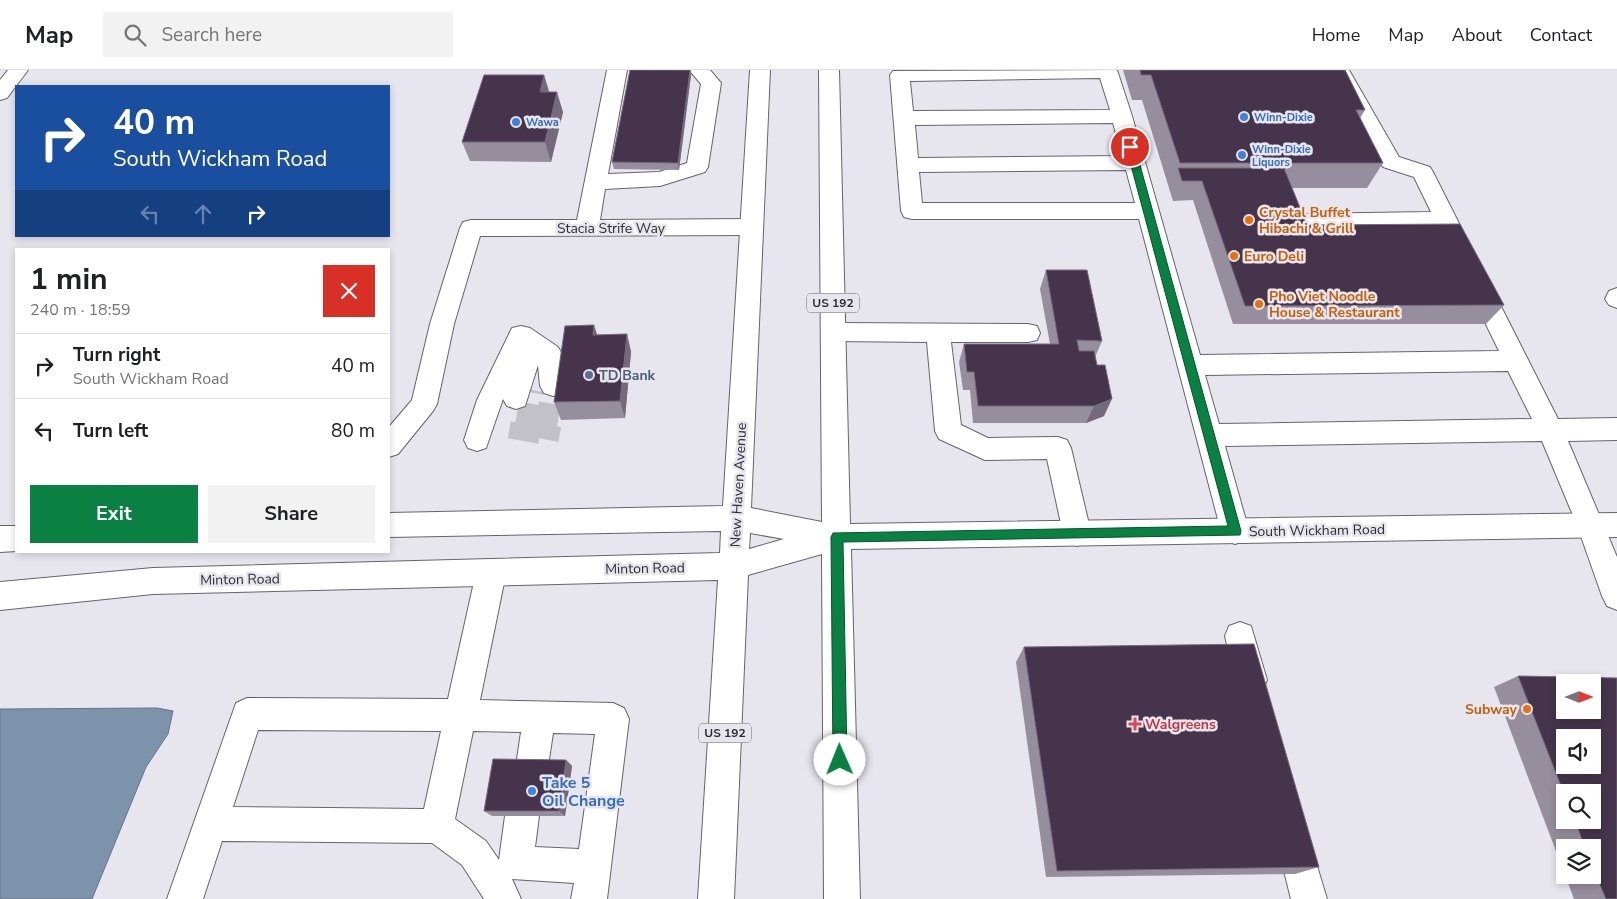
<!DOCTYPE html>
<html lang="en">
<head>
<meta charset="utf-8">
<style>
  :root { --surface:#fff; --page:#f2f2f2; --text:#202124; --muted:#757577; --line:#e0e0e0; --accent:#0b8043 }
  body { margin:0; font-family:"Nunito Sans",sans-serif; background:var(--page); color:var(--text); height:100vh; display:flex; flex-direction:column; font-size:19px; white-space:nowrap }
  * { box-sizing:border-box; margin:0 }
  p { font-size:16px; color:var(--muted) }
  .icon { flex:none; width:28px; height:28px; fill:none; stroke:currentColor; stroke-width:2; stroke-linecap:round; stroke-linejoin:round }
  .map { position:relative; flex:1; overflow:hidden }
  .panel { position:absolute; left:15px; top:178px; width:375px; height:305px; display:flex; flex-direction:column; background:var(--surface); border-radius:0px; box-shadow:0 2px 8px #0003 }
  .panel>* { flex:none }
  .top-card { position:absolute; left:15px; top:15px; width:375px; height:152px; border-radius:0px; box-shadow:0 2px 8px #0003; background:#1a4fa0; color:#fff; overflow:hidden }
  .needle { width:32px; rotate:90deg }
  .buttons { position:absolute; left:1556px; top:604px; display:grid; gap:10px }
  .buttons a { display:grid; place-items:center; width:45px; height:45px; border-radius:0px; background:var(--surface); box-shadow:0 2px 8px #0003; font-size:25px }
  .pin { position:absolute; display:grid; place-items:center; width:42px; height:42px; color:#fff; margin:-21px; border:2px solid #fff; border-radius:50%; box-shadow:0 1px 5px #0007 }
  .me { position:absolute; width:55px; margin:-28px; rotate:359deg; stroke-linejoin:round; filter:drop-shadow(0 0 4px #0008) }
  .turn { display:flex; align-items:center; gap:18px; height:105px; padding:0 15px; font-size:22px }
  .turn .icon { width:65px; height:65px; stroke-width:2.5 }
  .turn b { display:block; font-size:35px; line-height:42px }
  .lanes { display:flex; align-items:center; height:48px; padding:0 15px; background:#0003; justify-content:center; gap:25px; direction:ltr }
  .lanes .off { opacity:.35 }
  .round { display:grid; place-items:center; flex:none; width:52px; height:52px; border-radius:0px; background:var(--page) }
  .summary { display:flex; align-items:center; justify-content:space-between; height:85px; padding:0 15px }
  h1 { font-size:30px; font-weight:700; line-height:38px }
  .button { display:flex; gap:10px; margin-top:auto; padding:10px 15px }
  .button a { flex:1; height:58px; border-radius:0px; background:var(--accent); color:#fff; font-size:20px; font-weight:700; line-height:58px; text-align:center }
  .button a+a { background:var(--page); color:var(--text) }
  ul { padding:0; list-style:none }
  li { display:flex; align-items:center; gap:15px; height:65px; padding:0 15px; border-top:1px solid var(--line) }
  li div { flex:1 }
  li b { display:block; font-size:19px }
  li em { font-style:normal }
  header { display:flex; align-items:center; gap:30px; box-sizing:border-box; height:70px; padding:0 25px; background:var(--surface); border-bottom:1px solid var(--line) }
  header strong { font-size:24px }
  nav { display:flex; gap:28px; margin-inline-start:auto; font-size:18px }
  .search { width:350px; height:45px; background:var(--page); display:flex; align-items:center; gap:12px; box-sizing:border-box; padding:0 18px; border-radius:0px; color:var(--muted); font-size:19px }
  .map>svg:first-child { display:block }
</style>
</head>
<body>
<header>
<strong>Map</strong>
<div class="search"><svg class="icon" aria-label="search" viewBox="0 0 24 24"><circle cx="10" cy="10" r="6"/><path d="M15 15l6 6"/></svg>Search here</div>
<nav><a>Home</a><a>Map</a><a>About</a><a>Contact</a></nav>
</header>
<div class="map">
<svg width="1617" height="829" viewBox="0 0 1617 829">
  <rect width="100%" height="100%" fill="#e7e6ef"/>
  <polygon fill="#7d93ab" stroke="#657486" points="157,638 173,641 168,664 146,697 92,829 0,829 0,639"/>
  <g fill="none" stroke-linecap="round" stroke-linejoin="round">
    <g stroke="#c2c1c9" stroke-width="22" stroke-dasharray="22 11" stroke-linecap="butt">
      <polyline points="526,355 533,320"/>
      <polyline points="546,355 553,316"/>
    </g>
    <g stroke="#c2c1c9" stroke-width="31" stroke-dasharray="31 15" stroke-linecap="butt">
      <polyline points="543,369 546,354"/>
      <polyline points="523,371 526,354"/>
    </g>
    <g stroke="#65646c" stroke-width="2">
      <g id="minor">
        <polygon points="8,0 28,0 7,28 0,30 0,10"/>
        <polygon points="607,0 627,0 608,104 659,102 687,93 701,14 689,0 710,0 721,13 708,97 705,102 660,116 605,119 600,150 751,149 759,151 762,157 759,163 751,165 480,166 454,254 437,334 433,341 398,384 389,387 389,357 412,330 430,254 460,158 463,152 471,150 577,150"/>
        <path d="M1117,0L1132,46L1200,285L1499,281L1439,158L1298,160L1290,158L1287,152L1290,146L1298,144L1431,142L1414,107L1383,97L1329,0H1349L1399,87L1430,97L1433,102L1558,349L1617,348V370L1568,371L1617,487V540L1607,536L1602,526L1577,455L1542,371L1225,376L1249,461L1245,470L1235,474L1225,470L1221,461L1139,149H912L904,147L901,141L890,5L893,1ZM1100,8L1110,40L913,41L910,11ZM1113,53L1122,86L918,88L915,55ZM1126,100L1135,133H922L919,102ZM1508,301L1532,349L1219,354L1205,305Z"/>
        <polygon points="1617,218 1617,238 1609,235 1605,229 1609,221"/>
        <polygon points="834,253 1028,254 1037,256 1040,263 1037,270 1028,272 951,272 961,355 988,368 1058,367 1067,370 1071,378 1091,463 1087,472 1077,476 1067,472 1063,463 1047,389 985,390 939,369 935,361 927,272 834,271 825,269 822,262 825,255"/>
        <polygon points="521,256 530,258 558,277 562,284 566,316 562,323 553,326 544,323 540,316 538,295 525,336 516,339 507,336 503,329 486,378 477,381 468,378 464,370 477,330 512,258"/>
        <path d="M491,490L501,494L506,503L480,630L613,633L624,638L629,649L607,829H571L574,813L512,809L521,829H484L462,795L432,773L222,771L203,829H167L236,633L247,628L448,629L476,503L481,494ZM258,660L441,661L424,739L233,737ZM473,661L521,662L516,696L520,708L532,712L544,708L548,696L553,663L595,664L579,779L535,777L539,746L534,734L522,729L510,734L505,746L499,790L486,771L455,749Z"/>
        <polygon points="1240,552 1251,556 1267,610 1262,621 1251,625 1240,621 1235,610 1225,566 1229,556"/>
        <polygon points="1292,748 1304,753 1327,829 1291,829 1275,765 1280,753"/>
      </g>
    </g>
    <g stroke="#65646c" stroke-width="2">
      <g id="major">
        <path d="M750,0H770L751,438L822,452L819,0H839L850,454L1617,443V467L851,479L860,829H824L822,484L748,505L734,829H698L718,510L153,524L0,540V512L153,498L720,483L721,461L389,467V443L723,436ZM750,463L784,469L749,479Z"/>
        <polygon points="0,456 16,456 17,481 0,482"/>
      </g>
    </g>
    <use href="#minor" fill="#fff" fill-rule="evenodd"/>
    <use href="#major" fill="#fff" fill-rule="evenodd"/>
  </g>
  <g fill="#968d9d" fill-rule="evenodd">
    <polygon points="630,0 691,0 691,5 679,100 614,99 612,92"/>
    <polygon points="1123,0 1345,0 1365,40 1360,48 1383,93 1367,118 1292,118 1307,155 1504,235 1486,254 1233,254 1193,130 1173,131 1142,30 1132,30"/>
    <polygon points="544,5 549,22 563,42 551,92 470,91 462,72"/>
    <polygon points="1046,200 1102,271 1095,287 1104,346 1086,353 973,353 970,320 963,320 959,292 964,274 1050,274 1040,219"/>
    <polygon points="627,264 631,282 625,348 561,350 554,332 597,265"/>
    <polygon points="1024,577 1319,797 1295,804 1046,807 1016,592"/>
    <path d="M1518,606L1617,608V829H1574L1565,805H1592V778H1565V805L1494,617ZM1565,612H1592V640H1565ZM1565,668H1592V695H1565ZM1565,722H1592V750H1565Z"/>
    <polygon points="566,690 572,696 565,746 492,746 484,741"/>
  </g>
  <g fill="#76697c">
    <polygon points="690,0 691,0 691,5 679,100 678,93"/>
    <polygon points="544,5 550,25 540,22"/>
    <polygon points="557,22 563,42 551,92 545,72"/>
    <polygon points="594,255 600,273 593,265"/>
    <polygon points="627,264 631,282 625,348 620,331"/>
    <polygon points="1112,329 1104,346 1086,353 1094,336"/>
    <polygon points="566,690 572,696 565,746 559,741"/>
  </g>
  <g fill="#45344b" stroke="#76697c" fill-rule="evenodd">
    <polygon points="630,0 690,0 678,93 612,92"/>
    <polygon points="1140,0 1345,0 1365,40 1356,40 1383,93 1180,93 1151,5 1141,5"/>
    <polygon points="484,5 544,5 540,22 557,22 545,72 462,72"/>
    <polygon points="1178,98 1284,98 1307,155 1460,154 1504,235 1245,236 1202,111 1182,111"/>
    <polygon points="1046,200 1087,200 1102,271 1077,270 1079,281 1094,281 1097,295 1105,295 1112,329 1094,336 978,336 974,302 967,302 964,274 1059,274"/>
    <polygon points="594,255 593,265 627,264 620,331 554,332 565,256"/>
    <polygon points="1254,574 1319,797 1057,801 1024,577"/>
    <path d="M1518,606L1617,608V829H1606L1592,796V778H1585L1575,750H1592V722H1565V726ZM1565,612H1592V640H1565ZM1565,668H1592V695H1565Z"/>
    <polygon points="493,689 566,690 559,741 484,741"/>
  </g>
  <polygon fill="#0b8043" stroke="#07532c" points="1130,74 1135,77 1241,461 1240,465 843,472 847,690 845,695 840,697 835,695 833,690 831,467 833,463 1228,456 1126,77"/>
  <g fill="#3f7fe0" stroke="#e7e6ef" stroke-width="2">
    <circle cx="1244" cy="47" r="5"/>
    <circle cx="516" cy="52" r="5"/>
    <circle cx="1242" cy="85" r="5"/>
    <circle cx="532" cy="721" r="5"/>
  </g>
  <g fill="#e8710a" stroke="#e7e6ef" stroke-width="2">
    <circle cx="1249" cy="150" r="5"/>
    <circle cx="1234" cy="186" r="5"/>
    <circle cx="1259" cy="234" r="5"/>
    <circle cx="1527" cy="639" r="5"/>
  </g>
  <circle fill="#5c6f8a" stroke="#e7e6ef" stroke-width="2" cx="589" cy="305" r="5"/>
  <path fill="#e0444e" stroke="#e7e6ef" stroke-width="2" d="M1132.5 646.5h5v5h5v5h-5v5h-5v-5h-5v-5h5z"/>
  <g text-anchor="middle" stroke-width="5" stroke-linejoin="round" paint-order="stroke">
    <g font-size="11" font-weight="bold" fill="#366cbe" stroke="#e7e6ef" text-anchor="start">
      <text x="1254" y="51">Winn-Dixie</text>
      <text x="526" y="56">Wawa</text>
      <text x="1252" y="83">Winn-Dixie<tspan x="1252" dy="13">Liquors</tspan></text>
    </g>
    <g fill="#e7e6ef" stroke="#66646a" stroke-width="1">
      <rect x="807" y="223.5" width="52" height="19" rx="4"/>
      <rect x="699" y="653.5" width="52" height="19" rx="4"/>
    </g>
    <g font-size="12" font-weight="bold" fill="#2e2d31">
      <text x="833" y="237">US 192</text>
      <text x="725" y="667">US 192</text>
    </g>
    <g font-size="14" font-weight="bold" fill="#c56008" stroke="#e7e6ef" text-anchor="start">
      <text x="1259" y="147">Crystal Buffet<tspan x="1259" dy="16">Hibachi &amp; Grill</tspan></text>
      <text x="1244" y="191">Euro Deli</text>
      <text x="1269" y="231">Pho Viet Noodle<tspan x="1269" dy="16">House &amp; Restaurant</tspan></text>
      <text x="1517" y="644" text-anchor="end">Subway</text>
    </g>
    <g font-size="14" fill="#2e2d31" stroke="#e7e6ef">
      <text x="611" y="163">Stacia Strife Way</text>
      <text transform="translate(738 415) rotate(-87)" y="5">New Haven Avenue</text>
      <text transform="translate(1317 460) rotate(-1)" y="5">South Wickham Road</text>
      <text transform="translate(645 498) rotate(-1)" y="5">Minton Road</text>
      <text transform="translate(240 509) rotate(-1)" y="5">Minton Road</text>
    </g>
    <g font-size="14" font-weight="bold" fill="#4e5e75" stroke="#e7e6ef" text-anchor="start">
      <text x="599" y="310">TD Bank</text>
    </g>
    <g font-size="14" font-weight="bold" fill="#be3a42" stroke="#e7e6ef" text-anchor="start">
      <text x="1145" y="659">Walgreens</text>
    </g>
    <g font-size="16" font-weight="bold" fill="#366cbe" stroke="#e7e6ef" text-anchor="start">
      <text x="542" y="718">Take 5<tspan x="542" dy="18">Oil Change</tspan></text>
    </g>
  </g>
</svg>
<div class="buttons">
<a><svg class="needle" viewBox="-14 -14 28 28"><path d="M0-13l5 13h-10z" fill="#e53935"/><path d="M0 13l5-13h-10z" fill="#757577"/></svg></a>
<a><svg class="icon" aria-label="sound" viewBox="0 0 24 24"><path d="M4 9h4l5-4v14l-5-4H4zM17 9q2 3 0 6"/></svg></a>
<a><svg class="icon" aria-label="search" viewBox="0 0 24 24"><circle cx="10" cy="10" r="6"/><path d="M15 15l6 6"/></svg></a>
<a><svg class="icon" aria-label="layers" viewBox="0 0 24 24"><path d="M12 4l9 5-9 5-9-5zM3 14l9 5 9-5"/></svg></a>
</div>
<div class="pin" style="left:1130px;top:77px;background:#d93025"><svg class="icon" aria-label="arrive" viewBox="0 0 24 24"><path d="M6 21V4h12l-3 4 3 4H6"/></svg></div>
<svg class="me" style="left:840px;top:690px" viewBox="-20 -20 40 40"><circle r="19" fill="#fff"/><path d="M0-13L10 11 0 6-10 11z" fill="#0b8043"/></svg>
<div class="top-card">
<div class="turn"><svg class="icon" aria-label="right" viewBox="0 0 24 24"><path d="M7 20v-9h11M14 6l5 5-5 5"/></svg><div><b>40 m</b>South Wickham Road</div></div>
<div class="lanes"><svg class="icon off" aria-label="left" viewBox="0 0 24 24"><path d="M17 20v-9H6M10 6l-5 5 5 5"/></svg><svg class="icon off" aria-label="ahead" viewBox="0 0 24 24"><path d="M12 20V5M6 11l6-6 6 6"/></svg><svg class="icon" aria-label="right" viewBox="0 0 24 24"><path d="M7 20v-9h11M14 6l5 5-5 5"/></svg></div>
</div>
<section class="panel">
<div class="summary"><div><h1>1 min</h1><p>240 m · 18:59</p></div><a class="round" style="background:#d93025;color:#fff"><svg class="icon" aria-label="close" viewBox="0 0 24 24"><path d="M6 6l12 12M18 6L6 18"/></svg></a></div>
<ul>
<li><svg class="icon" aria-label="right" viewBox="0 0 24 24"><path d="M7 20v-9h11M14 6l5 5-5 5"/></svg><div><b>Turn right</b><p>South Wickham Road</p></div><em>40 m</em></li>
<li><svg class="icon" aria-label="left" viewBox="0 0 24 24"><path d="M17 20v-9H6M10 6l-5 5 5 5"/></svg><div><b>Turn left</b></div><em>80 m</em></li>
</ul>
<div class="button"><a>Exit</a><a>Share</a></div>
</section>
</div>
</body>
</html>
